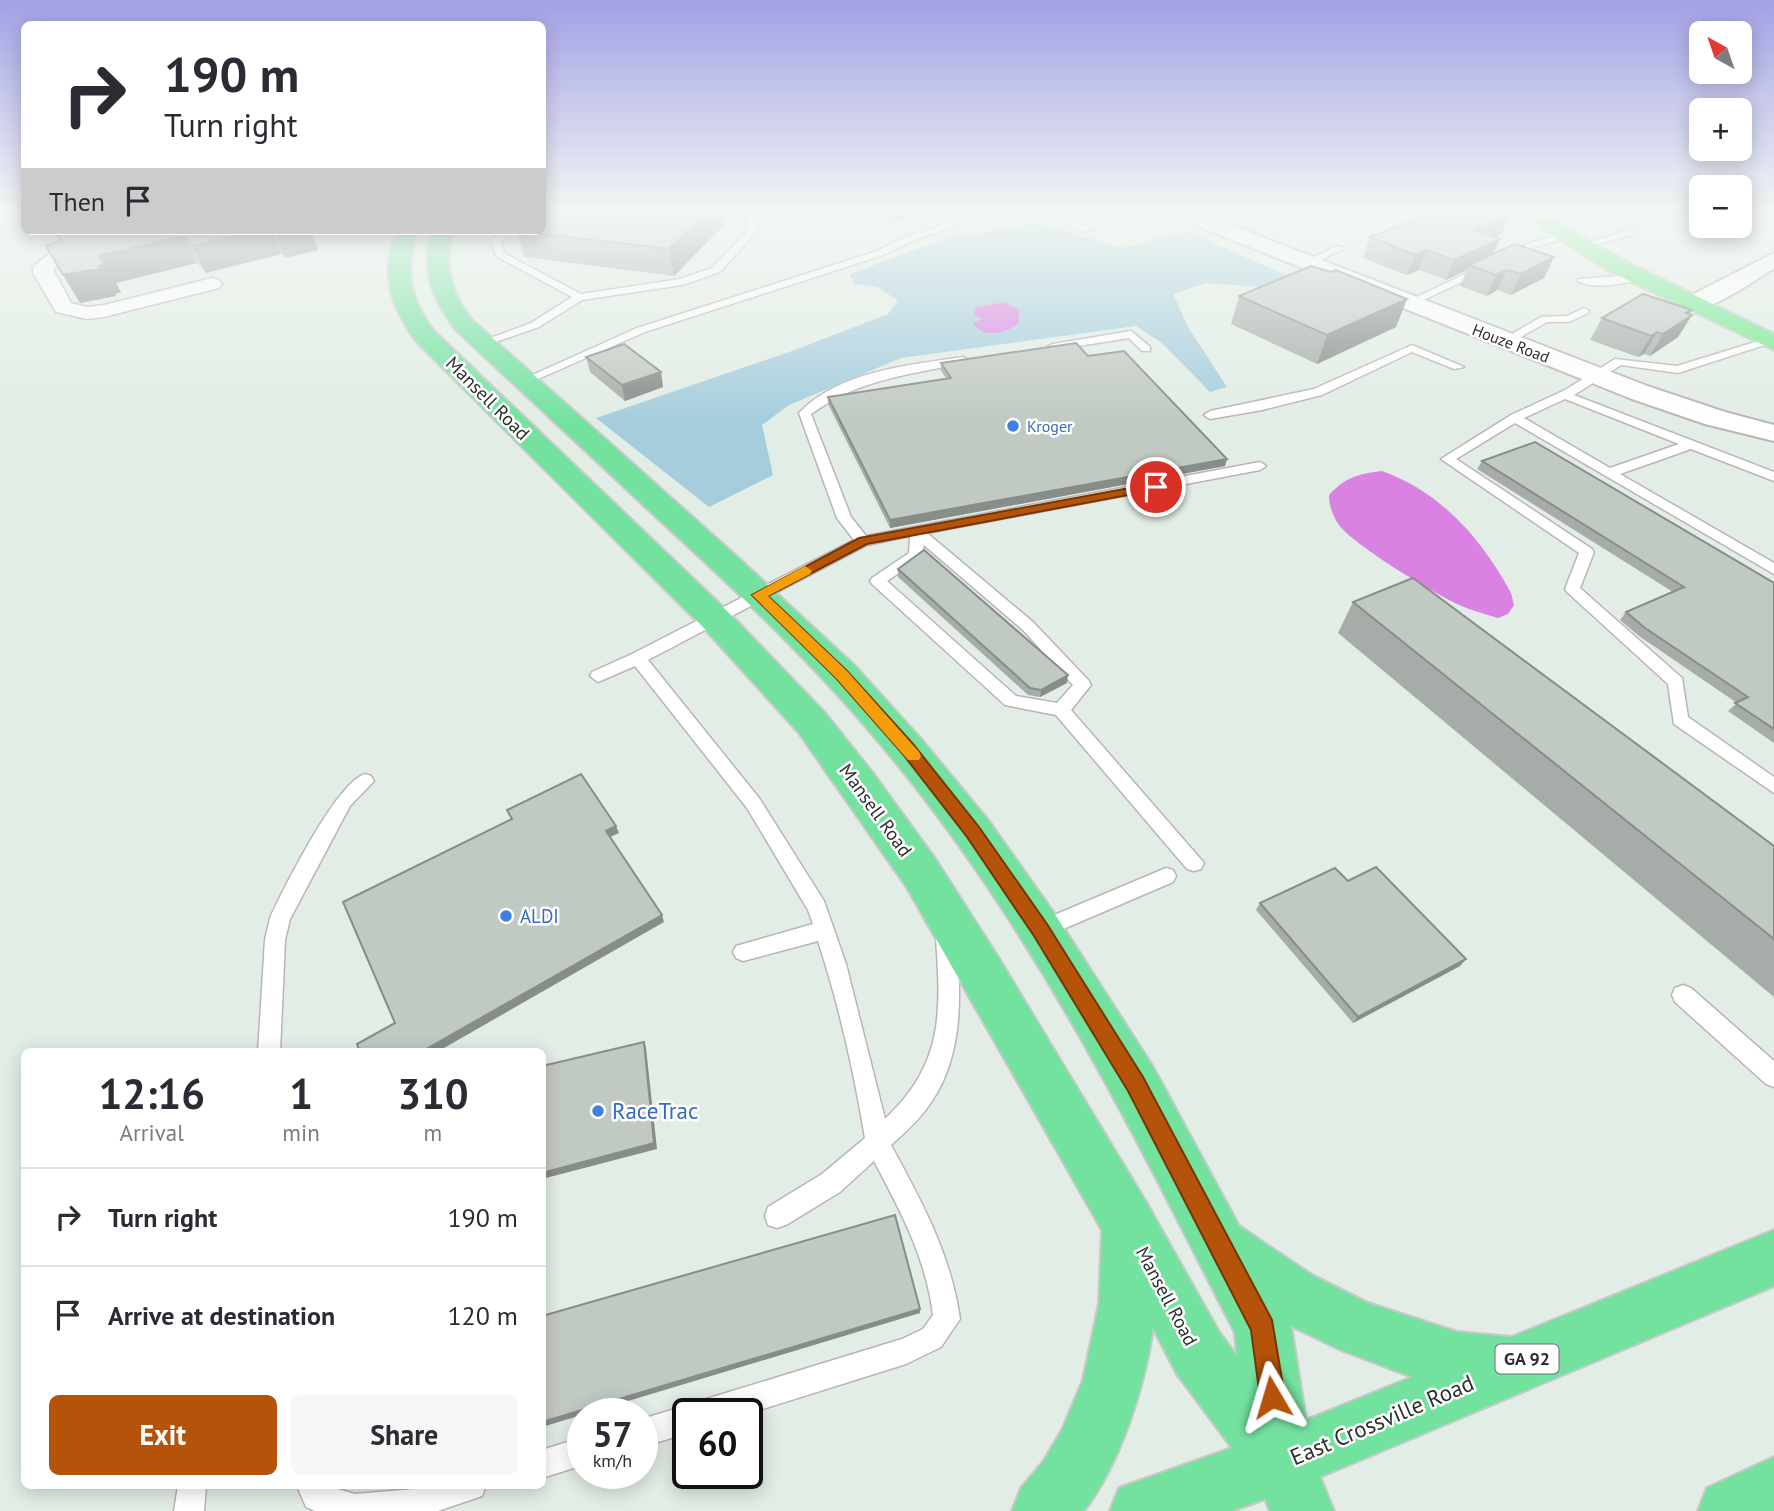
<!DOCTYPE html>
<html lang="en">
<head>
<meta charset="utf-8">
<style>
  :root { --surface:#fff; --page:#f7f7f7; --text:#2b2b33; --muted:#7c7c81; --line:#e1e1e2; --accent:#b45309 }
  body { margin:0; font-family:"PT Sans",sans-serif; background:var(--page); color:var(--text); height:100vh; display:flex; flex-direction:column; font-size:26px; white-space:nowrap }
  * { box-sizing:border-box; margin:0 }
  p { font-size:23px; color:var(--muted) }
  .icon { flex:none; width:38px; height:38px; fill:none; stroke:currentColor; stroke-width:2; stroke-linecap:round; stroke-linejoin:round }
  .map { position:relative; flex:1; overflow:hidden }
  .side { position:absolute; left:21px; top:1048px; width:525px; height:441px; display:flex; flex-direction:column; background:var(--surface); border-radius:10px; box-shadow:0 4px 18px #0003 }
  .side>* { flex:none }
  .banner { position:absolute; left:21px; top:21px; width:525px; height:214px; border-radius:10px; box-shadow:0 4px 18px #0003; background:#fff; color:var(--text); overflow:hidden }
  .needle { width:46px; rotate:320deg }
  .controls { position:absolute; left:1689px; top:21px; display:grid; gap:14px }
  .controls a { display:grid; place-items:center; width:63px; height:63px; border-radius:10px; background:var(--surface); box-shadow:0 4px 18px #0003; font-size:35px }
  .speed { position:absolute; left:567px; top:1398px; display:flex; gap:14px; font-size:35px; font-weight:700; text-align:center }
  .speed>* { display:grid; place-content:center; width:91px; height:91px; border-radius:50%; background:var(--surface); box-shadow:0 4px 18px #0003; line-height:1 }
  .speed small { font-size:18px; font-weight:400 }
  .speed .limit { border:4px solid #111; border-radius:10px; background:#fff; color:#111 }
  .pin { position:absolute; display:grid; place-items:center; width:60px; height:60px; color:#fff; margin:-30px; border:4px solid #fff; border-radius:50%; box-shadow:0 2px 7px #0007 }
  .me { position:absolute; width:77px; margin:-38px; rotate:353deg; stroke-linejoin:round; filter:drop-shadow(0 0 5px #0008) }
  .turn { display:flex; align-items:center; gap:24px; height:147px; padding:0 28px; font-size:32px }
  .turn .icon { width:91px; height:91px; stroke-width:2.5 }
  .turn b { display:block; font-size:49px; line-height:60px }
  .then { display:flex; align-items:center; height:66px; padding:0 28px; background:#0003; gap:14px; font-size:26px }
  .eta { display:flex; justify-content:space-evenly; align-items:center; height:119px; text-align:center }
  .eta b { font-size:42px; font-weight:800; line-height:49px }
  .button { display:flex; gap:14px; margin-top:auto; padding:14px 28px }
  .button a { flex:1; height:80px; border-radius:10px; background:var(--accent); color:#fff; font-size:28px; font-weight:800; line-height:80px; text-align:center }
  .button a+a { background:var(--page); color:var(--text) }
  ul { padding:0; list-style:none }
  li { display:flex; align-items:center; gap:21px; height:98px; padding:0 28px; border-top:2px solid var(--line) }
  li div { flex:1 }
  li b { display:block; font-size:26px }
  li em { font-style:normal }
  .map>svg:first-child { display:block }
</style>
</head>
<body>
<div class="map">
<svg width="1774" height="1511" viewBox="0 0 1774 1511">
  <rect width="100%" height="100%" fill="#e2ede5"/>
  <polygon fill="#a6cddd" points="1037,222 1122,248 1186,231 1309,285 1261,287 1205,283 1173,294 1188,327 1227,387 1210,392 1162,343 1136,326 901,358 789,405 762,425 773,475 709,507 596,418 792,351 888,314 898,301 878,287 854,284 850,274 957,234 990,232"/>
  <g fill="#d982e2">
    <path d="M1005,302L1019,310V322C1009,334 981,339 973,323L982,319L974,315L976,307Z"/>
    <path d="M1382,471C1441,492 1482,539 1511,593L1514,605L1508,614L1498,618C1485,614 1470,610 1457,604C1432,592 1355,546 1339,525C1333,517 1329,505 1329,495C1346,477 1358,474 1382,471Z"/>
  </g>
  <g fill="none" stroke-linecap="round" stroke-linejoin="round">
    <g stroke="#bcb3b7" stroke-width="3">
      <g id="service">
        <polygon points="727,210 753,210 758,230 720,272 682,285 582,300 539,327 487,345 477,343 531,323 572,297 496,256 491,240 502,231 513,231 501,241 504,253 581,294 680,279 712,268 748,230 746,214"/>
        <polygon points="989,210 1002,210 914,240 883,255 645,332 529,383 519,381 637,328 877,251 908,236"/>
        <polygon points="1039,210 1050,210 1092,230 1084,232"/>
        <polygon points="1502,210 1516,210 1545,220 1540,223"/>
        <polygon points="1740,210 1750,210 1740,217"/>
        <polygon points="1632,229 1635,230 1635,234 1595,245 1590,242"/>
        <polygon points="1566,232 1569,233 1569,237 1536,247 1413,305 1404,303 1530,243"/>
        <polygon points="1337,246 1345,248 1310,265 1302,263"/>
        <path d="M1639,274L1643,275V279C1624,283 1593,291 1576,280C1579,278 1628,276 1639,274Z"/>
        <polygon points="1584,308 1589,311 1588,313 1569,322 1547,322 1510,343 1500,341 1541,317 1567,316"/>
        <polygon points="1131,331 1150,347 1150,351 1142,351 1129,338 1053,350 1047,347 1053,344"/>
        <path d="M1765,339H1773L1774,342L1678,373L1621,365L1574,395L1774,472V481L1691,449L1620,474L1774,563V574L1515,423L1456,459L1592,549L1594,552L1580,588L1682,678L1688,717L1774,777V793L1674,724L1668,684L1567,592L1565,589L1579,553L1441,459L1511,415L1565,390L1615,359L1677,366ZM1565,399L1679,444L1610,468L1524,418Z"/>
        <polygon points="1412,345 1464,367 1454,369 1412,352 1322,395 1262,410 1210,419 1204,415 1210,411 1314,389"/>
        <path d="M963,357L969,360L967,362C908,376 863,377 811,414L851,517L866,536L1260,462L1266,466L1260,470L927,533L1033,622L1089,681L1091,685L1071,710L1204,863L1201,869L1194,871L1187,869L1056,715L1005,705L872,584L870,581L872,578L909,553L910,536L867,545L648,660L759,798L824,901L846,964L885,1119C944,1063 941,1013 936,937L939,931L946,928L953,931L956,937C961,992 964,1053 932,1101C921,1118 906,1132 891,1145C922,1202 951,1255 960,1319L941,1347L906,1364L747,1414H688V1433L642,1447V1419L688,1405L692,1407L703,1400L902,1339L923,1329L933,1315C926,1258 901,1212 874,1161L840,1192L786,1225L777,1228L768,1225L765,1216L768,1207L822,1174L865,1138C854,1072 839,1005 818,941L743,961L736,958L733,952L736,946L813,924L808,910L747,808L635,666L598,682L590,676L592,672L632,654L854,540L837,518L799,413C839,371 909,365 963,357ZM924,545L1023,630L1073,685L1057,703L1016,696L887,581L921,558Z"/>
        <path d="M365,774L371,776L374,781L350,806L290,919L285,940L280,1052H258L265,940L270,918C284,888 336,783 365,774Z"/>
        <polygon points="1166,868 1173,870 1176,876 1173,882 1040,939 1033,936 1030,930 1033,924"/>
        <polygon points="1683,985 1691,988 1774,1061 1774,1087 1766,1084 1675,1002 1672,995 1675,988"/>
        <polygon points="583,1437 583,1465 542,1478 542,1450"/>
        <polygon points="178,1486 206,1486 204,1511 174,1511"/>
        <polygon points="297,1486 327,1486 355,1494 414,1489 426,1486 486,1486 482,1496 438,1511 315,1511 306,1507"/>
      </g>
    </g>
    <g stroke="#bcb3b7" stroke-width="3">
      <polygon id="minor" points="106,231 134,231 132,235 72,254 53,269 71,303 87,307 104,305 212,278 219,280 222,284 219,288 104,317 87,319 56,312 33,273 33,267 58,246"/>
    </g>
    <g stroke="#bcb3b7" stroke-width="4">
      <g id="tertiary">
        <polygon points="1164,210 1192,210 1650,387 1725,412 1774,425 1774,441 1705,424 1632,399 1167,214"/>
        <path d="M1774,253V268C1754,281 1707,315 1684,309L1680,304L1684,299Z"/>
      </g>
    </g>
    <g stroke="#c9c9c9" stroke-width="4">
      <g id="primary">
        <path d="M398,231H418C403,267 410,300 434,331L727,611L825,713L872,772L936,860L998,957L1146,1202L1219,1332L1237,1356L1235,1333C1134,1134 1035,931 892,758C820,669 737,591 653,514C587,452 521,391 455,329C432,297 420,270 433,231H453C443,265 450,291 471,319L735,555L855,666L921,739L988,820L1056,916L1153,1067L1239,1226L1312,1275L1368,1303L1457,1332L1512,1337L1774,1230V1286L1320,1477L1334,1511H1270L1265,1499L1232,1511H1110L1119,1488L1232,1448L1177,1374L1153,1328C1145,1386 1120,1464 1084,1511H1012L1021,1488L1043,1462L1062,1430L1083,1380L1099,1304L1102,1230L906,886L799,733L703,627L416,341C391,306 379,273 398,231ZM1291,1326L1341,1350L1412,1377L1306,1420Z"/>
        <polygon points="1774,1457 1774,1511 1698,1511 1707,1488"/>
      </g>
    </g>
    <g stroke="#c9c9c9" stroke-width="4">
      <polygon id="trunk" points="1547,217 1629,263 1774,334 1774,350 1613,273 1540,227 1537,223 1540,219"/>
    </g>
    <use href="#service" fill="#fff" fill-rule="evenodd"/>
    <use href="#minor" fill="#fff" fill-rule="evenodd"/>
    <use href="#tertiary" fill="#fff" fill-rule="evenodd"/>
    <use href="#primary" fill="#73e29f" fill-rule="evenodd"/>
    <use href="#trunk" fill="#70e88b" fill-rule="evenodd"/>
  </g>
  <g fill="#a6ada8">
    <polygon points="542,210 723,210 724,225 674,276 524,257 517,231"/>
    <polygon points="869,210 932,210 894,222"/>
    <polygon points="1510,215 1501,234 1495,237 1493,254 1554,257 1544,278 1511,295 1497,290 1487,296 1460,286 1467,270 1446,280 1419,270 1407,275 1363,258 1370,237"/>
    <polygon points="74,231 310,231 318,250 286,258 281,254 206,273 197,263 116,283 121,292 115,294 116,296 80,303 60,241"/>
    <polygon points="1239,296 1396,327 1317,364 1231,324"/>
    <polygon points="1689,314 1692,315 1678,337 1650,356 1644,354 1638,357 1590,340 1602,318"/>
    <polygon points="1088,356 1225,466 890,528 828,404 828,397 946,378 941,371 941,363"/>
    <polygon points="586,357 661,372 663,387 625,401 590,372"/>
    <polygon points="1482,461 1774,583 1774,743 1728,711 1737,703 1639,636 1620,620 1626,612 1673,592 1477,469"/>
    <polygon points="898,569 1067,683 1040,697 1028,695 898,577"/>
    <polygon points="1353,602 1774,846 1774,997 1338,633"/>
    <polygon points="1348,881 1460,966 1353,1023 1256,910 1260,903"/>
  </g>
  <g fill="#878d88">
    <polygon points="710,210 723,210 724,225 674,276 669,249"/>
    <polygon points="894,210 932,210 894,222"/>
    <polygon points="1510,215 1501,234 1466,250 1474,230"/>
    <polygon points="254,231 271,231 281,254 206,273 192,246"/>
    <polygon points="274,231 310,231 318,250 286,258"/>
    <polygon points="184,236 197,263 116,283 121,292 115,294 116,296 80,303 63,275 99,266 99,256"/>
    <polygon points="1500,239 1491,259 1469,265 1467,270 1446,280 1454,260"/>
    <polygon points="1427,250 1419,270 1407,275 1415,255"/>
    <polygon points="1554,257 1544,278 1511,295 1521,274"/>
    <polygon points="1507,270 1497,290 1487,296 1496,275"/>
    <polygon points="1407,299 1396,327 1317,364 1327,335"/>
    <polygon points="1692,310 1686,319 1692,315 1678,337 1650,356 1663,334 1686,313"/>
    <polygon points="1657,332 1644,354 1638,357 1651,336"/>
    <polygon points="661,372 663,387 625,401 622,385"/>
    <polygon points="1227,459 1225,466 890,528 890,520"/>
    <polygon points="1068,675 1067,683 1040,697 1041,690"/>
    <polygon points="616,826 619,833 608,838 606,831"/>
    <polygon points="662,915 664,922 437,1052 421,1052"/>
    <polygon points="1466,959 1460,966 1353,1023 1358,1017"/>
    <polygon points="644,1042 646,1048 657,1149 542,1179 542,1173"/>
    <polygon points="920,1309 920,1313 542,1427 542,1422"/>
  </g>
  <g fill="#c1c9c3" stroke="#878d88" stroke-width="2">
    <polygon points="542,210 710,210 669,249 518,231 542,231"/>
    <polygon points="1439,210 1497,210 1510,215 1474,230 1500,239 1454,260 1427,250 1415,255 1370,237"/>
    <polygon points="74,231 254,231 192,246 184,236 99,256 105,265 99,266 100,269 63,275 46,246 61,241 57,235"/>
    <polygon points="1515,244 1554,257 1521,274 1507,270 1496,275 1469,265"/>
    <polygon points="1311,266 1331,272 1336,270 1407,299 1327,335 1239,296"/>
    <polygon points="1643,294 1692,310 1686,313 1692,315 1663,334 1657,332 1651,336 1602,318"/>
    <polygon points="1076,343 1088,356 1124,351 1227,459 890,520 828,397 951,378 941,363"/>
    <polygon points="624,344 661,372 622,385 586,357"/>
    <polygon points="1535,442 1774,583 1774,729 1735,703 1748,697 1645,628 1626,612 1684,587 1482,461"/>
    <polygon points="924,550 1068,675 1041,690 1030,688 898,569"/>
    <polygon points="1413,578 1774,846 1774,939 1353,602"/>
    <polygon points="581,774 616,826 606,831 662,915 421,1052 360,1052 357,1044 395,1023 343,902 512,819 507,810"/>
    <polygon points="1376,867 1466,959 1358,1017 1260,903 1335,868 1348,881"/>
    <polygon points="644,1042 654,1143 542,1173 542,1066"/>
    <polygon points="895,1215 920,1309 542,1422 542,1316"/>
  </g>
  <linearGradient id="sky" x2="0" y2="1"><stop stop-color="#a2a0e6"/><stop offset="0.5" stop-color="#f2f7f3"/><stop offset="1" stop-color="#f2f7f3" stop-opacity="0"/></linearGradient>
  <rect width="1774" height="422" fill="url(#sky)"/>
  <polygon fill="#b45309" stroke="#753606" stroke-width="2" points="1156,483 1160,484 1160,489 867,544 768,596 847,671 913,744 979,827 1047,924 1143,1077 1272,1320 1285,1397 1281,1406 1272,1410 1264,1406 1260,1397 1251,1330 1128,1091 1034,936 967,837 902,753 837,679 752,595 859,538"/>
  <polygon fill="#f59e0b" points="805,566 812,571 810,574 768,596 847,671 919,752 921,756 919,760 908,760 837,679 752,595"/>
  <g fill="#3f7fe0" stroke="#fff" stroke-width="2.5">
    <circle cx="1013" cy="426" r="7"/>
    <circle cx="506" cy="916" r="7"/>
    <circle cx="598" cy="1111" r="7"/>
  </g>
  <g text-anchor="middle" stroke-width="5" stroke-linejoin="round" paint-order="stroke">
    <g font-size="16" fill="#2e2e2e" stroke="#fff">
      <text transform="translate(1511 343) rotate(21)" y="6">Houze Road</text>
    </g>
    <g font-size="16" fill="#366cbe" stroke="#fff" text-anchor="start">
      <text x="1027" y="432">Kroger</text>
    </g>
    <rect fill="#fff" stroke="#6d6d6d" stroke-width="2" x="1495.5" y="1344.5" width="63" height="29" rx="5"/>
    <g font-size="18" font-weight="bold" fill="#2e2e2e">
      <text x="1527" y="1365">GA 92</text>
    </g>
    <g font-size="19" fill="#2e2e2e" stroke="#fff">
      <text transform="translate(488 398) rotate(45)" y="7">Mansell Road</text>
      <text transform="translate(876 810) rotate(54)" y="7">Mansell Road</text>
      <text transform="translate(1167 1296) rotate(62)" y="7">Mansell Road</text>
    </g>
    <g font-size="19" fill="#366cbe" stroke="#fff" text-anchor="start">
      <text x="520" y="923">ALDI</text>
    </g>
    <g font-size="23" fill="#366cbe" stroke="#fff" text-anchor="start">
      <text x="612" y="1119">RaceTrac</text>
    </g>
    <g font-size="23" fill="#2e2e2e" stroke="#fff">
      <text transform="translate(1382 1420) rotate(-23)" y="8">East Crossville Road</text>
    </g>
  </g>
</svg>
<div class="controls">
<a><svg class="needle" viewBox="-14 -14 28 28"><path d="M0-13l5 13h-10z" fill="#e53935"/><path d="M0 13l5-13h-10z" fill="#7c7c81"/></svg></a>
<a>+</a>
<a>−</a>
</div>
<div class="speed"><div>57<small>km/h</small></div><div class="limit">60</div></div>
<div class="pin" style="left:1156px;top:487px;background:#d93025"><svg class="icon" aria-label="arrive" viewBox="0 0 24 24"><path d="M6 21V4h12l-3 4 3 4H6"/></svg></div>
<svg class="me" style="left:1272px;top:1397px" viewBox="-20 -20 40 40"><path d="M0-17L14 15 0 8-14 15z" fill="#b45309" stroke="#fff" stroke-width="4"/></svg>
<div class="banner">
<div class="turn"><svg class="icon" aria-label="right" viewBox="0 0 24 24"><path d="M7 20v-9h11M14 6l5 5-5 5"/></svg><div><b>190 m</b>Turn right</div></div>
<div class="then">Then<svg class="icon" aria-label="arrive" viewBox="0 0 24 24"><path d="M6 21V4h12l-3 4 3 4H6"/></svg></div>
</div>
<section class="side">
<div class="eta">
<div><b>12:16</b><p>Arrival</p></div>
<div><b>1</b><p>min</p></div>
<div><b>310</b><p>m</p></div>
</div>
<ul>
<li><svg class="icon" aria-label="right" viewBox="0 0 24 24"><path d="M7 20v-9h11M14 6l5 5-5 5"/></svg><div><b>Turn right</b></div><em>190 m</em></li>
<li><svg class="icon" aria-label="arrive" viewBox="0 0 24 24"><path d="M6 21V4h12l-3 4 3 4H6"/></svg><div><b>Arrive at destination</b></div><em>120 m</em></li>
</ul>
<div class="button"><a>Exit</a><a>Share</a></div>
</section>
</div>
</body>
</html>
